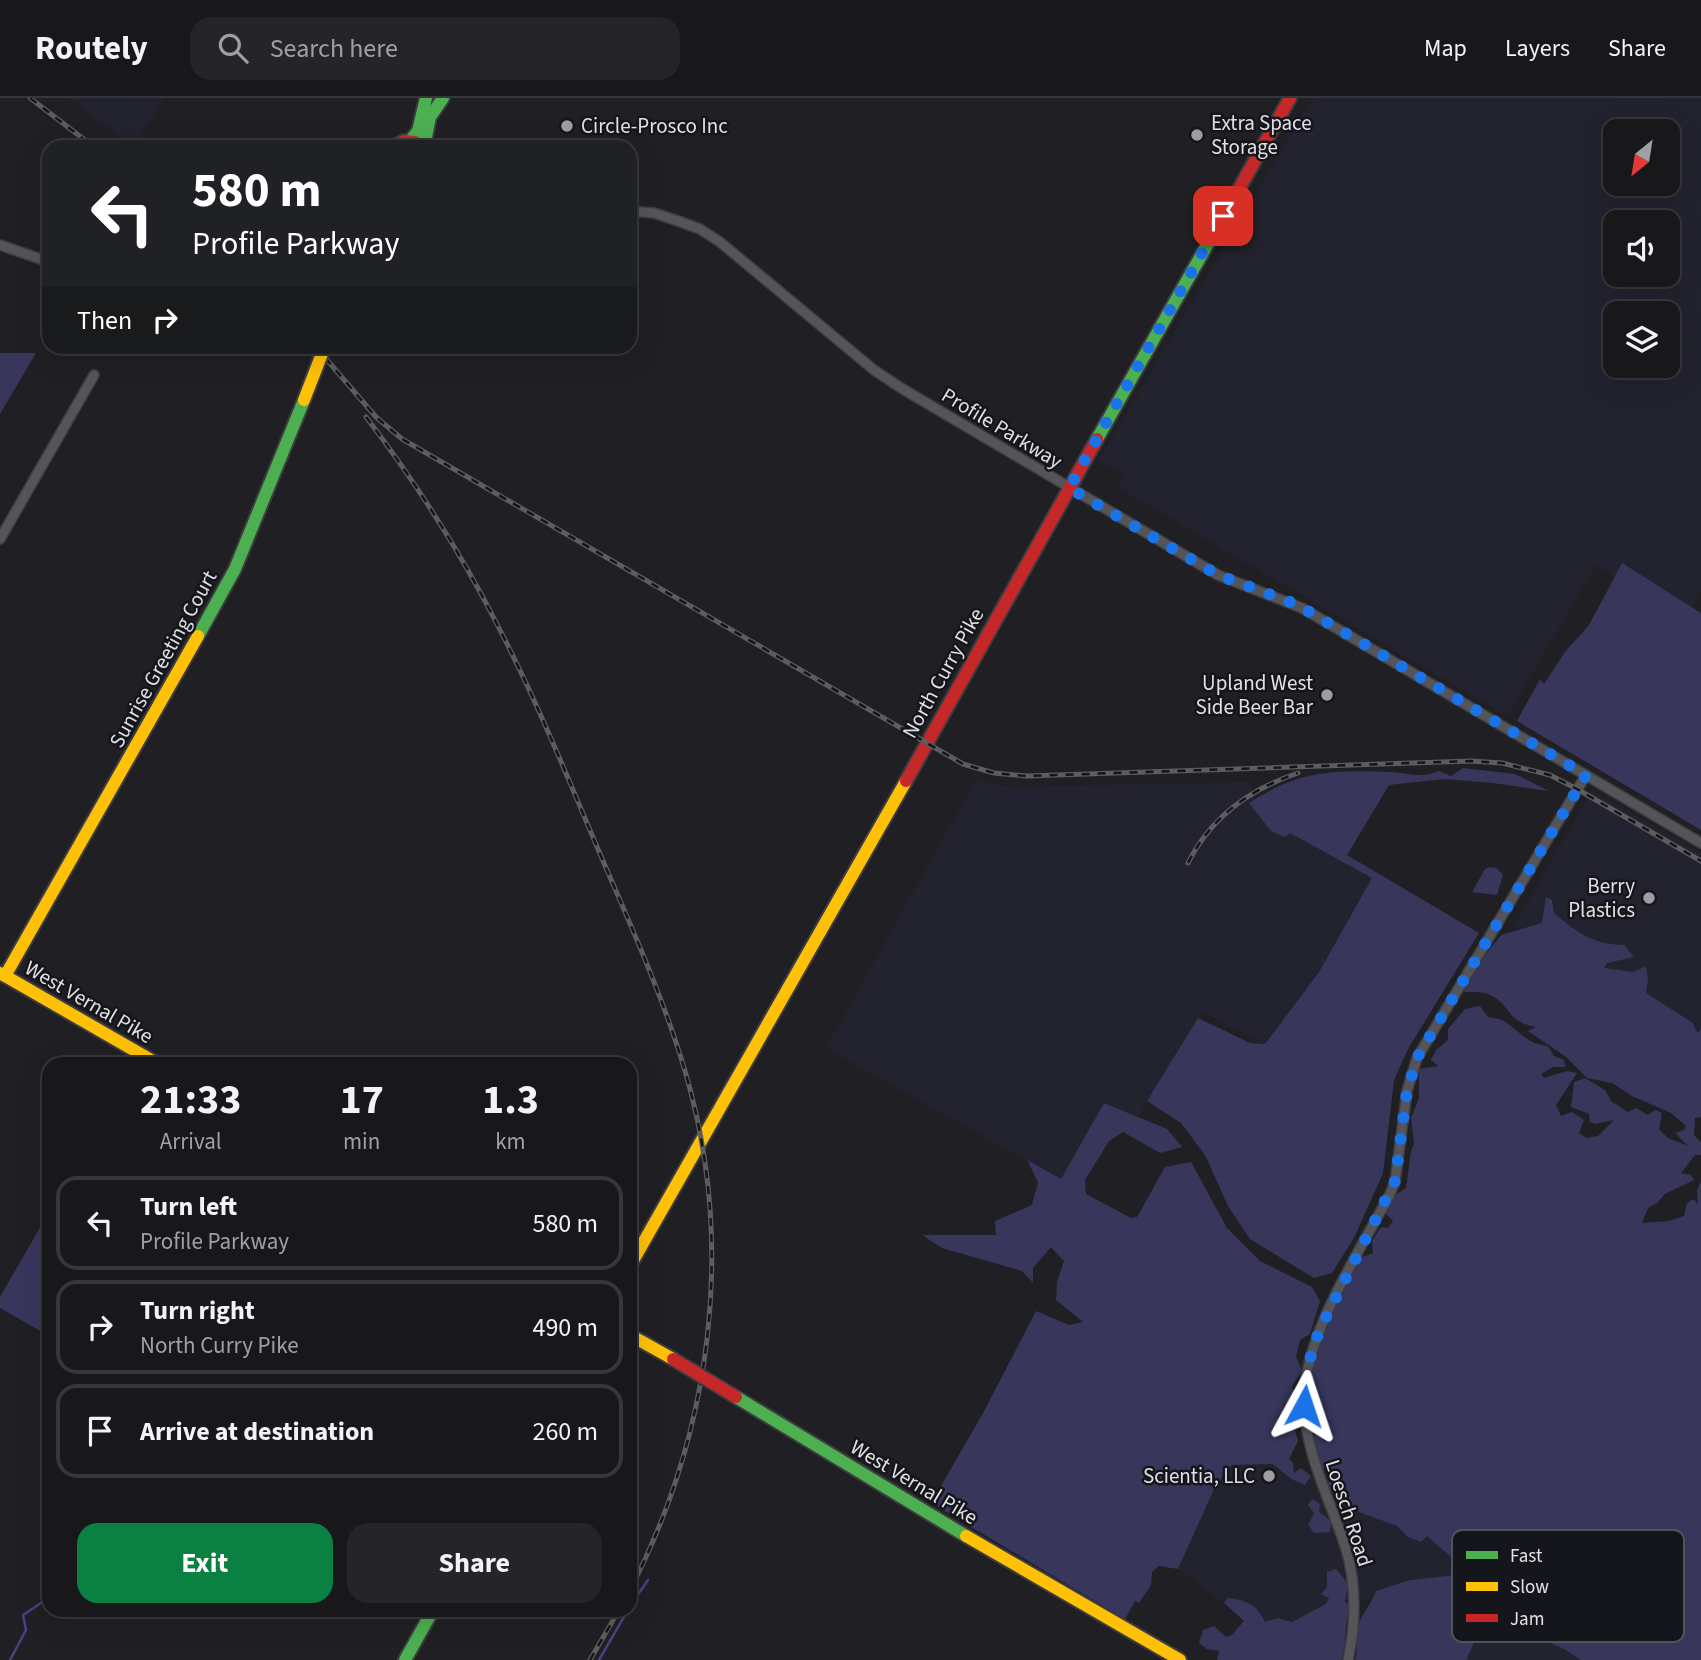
<!DOCTYPE html>
<html lang="en">
<head>
<meta charset="utf-8">
<style>
  :root { --surface:#18181b; --page:#252528; --text:#f1f3f6; --muted:#9fa0a3; --line:#36373a; --accent:#0b8043 }
  body { margin:0; font-family:"Source Sans 3",sans-serif; background:var(--page); color:var(--text); height:100vh; display:flex; flex-direction:column; font-size:26px; white-space:nowrap }
  * { box-sizing:border-box; margin:0 }
  p { font-size:23px; color:var(--muted) }
  .icon { flex:none; width:38px; height:38px; fill:none; stroke:currentColor; stroke-width:2; stroke-linecap:round; stroke-linejoin:round }
  .map { position:relative; flex:1; overflow:hidden }
  .details { position:absolute; left:42px; top:959px; width:595px; height:560px; display:flex; flex-direction:column; background:var(--surface); border-radius:21px; box-shadow:0 7px 28px #0002,0 0 0 2px var(--line) }
  .details>* { flex:none }
  .banner { position:absolute; left:42px; top:42px; width:595px; height:214px; border-radius:21px; box-shadow:0 7px 28px #0002,0 0 0 2px var(--line); background:#202124; color:#fff; overflow:hidden }
  .needle { width:46px; rotate:210deg }
  .controls { position:absolute; left:1603px; top:21px; display:grid; gap:14px }
  .controls a { display:grid; place-items:center; width:77px; height:77px; border-radius:14px; background:var(--surface); box-shadow:0 7px 28px #0002,0 0 0 2px var(--line); font-size:35px }
  .pin { position:absolute; display:grid; place-items:center; width:60px; height:60px; color:#fff; margin:-30px; border-radius:14px; box-shadow:0 4px 10px #0006 }
  .me { position:absolute; width:77px; margin:-38px; rotate:5deg; stroke-linejoin:round; filter:drop-shadow(0 0 5px #0008) }
  .turn { display:flex; align-items:center; gap:24px; height:147px; padding:0 35px; font-size:32px }
  .turn .icon { width:91px; height:91px; stroke-width:2.5 }
  .turn b { display:block; font-size:49px; line-height:60px }
  .then { display:flex; align-items:center; height:66px; padding:0 35px; background:#0003; gap:14px; font-size:26px }
  .eta { display:flex; justify-content:space-evenly; align-items:center; height:119px; text-align:center }
  .eta b { font-size:42px; font-weight:700; line-height:49px }
  .cta { display:flex; gap:14px; margin-top:auto; padding:14px 35px }
  .cta a { flex:1; height:80px; border-radius:21px; background:var(--accent); color:#fff; font-size:28px; font-weight:700; line-height:80px; text-align:center }
  .cta a+a { background:var(--page); color:var(--text) }
  ul { padding:0; list-style:none }
  li { display:flex; align-items:center; gap:21px; height:94px; margin:0 14px 10px; padding:0 21px; border:4px solid var(--line); border-radius:21px }
  li div { flex:1 }
  li b { display:block; font-size:26px }
  li em { font-style:normal }
  header { display:flex; align-items:center; gap:42px; box-sizing:border-box; height:98px; padding:0 35px; background:var(--surface); border-bottom:2px solid var(--line) }
  header strong { font-size:33px }
  nav { display:flex; gap:38px; margin-inline-start:auto; font-size:24px }
  .search { width:490px; height:63px; background:var(--page); display:flex; align-items:center; gap:18px; box-sizing:border-box; padding:0 24px; border-radius:21px; color:var(--muted); font-size:26px }
  .map>svg:first-child { display:block }
</style>
</head>
<body>
<header>
<strong>Routely</strong>
<div class="search"><svg class="icon" aria-label="search" viewBox="0 0 24 24"><circle cx="10" cy="10" r="6"/><path d="M15 15l6 6"/></svg>Search here</div>
<nav><a>Map</a><a>Layers</a><a>Share</a></nav>
</header>
<div class="map">
<svg width="1701" height="1562" viewBox="0 0 1701 1562">
  <rect width="100%" height="100%" fill="#202024"/>
  <g fill="#23232f" fill-rule="evenodd">
    <polygon points="69,0 164,0 134,49"/>
    <path d="M1313,0H1701V493L1686,519L1596,467L1507,618L1118,389L1124,377L1099,362ZM1615,33H1668V86H1615ZM1615,124H1668V177H1615ZM1615,215H1668V268H1615Z"/>
    <polygon points="976,682 1010,689 1250,684 1260,719 1372,779 1319,874 1265,946 1202,914 1138,1018 1104,1005 1061,1082 826,950"/>
    <polygon points="1592,692 1701,755 1701,931 1699,935 1514,828"/>
    <polygon points="1318,1364 1328,1373 1348,1410 1397,1428 1408,1439 1421,1444 1427,1438 1456,1462 1457,1478 1410,1482 1376,1493 1373,1500 1345,1504 1327,1489 1321,1496 1329,1500 1326,1506 1292,1524 1278,1520 1265,1524 1228,1500 1224,1505 1178,1471 1215,1389 1232,1367 1273,1366 1291,1381 1311,1378"/>
    <polygon points="1495,1520 1564,1551 1581,1562 1466,1562 1480,1532"/>
  </g>
  <g fill="#38365b">
    <polygon points="0,255 36,255 0,316"/>
    <polygon points="1622,465 1701,515 1701,732 1517,623 1540,581 1544,586 1565,554 1589,527"/>
    <path d="M1463,670L1515,676L1549,693L1493,685L1444,681L1389,687L1347,757L1479,835L1408,951L1394,982L1383,1075L1354,1140L1332,1175L1314,1180L1250,1141L1228,1108L1205,1057L1181,1025L1147,1003L1198,920L1250,945L1265,946L1319,874L1372,780L1290,735L1285,739L1271,733L1249,705C1300,672 1332,672 1391,674C1410,675 1421,681 1439,673L1451,678Z"/>
    <polygon points="1490,769 1496,770 1503,777 1497,797 1472,794 1485,771"/>
    <path d="M1546,799L1552,802L1554,815C1577,835 1593,846 1624,847L1634,859L1607,865L1604,870L1633,874L1646,868L1648,882L1646,895L1693,925L1696,933L1699,934L1701,931V1019L1695,1020L1694,1037L1701,1044V1057H1695L1681,1075L1691,1077L1694,1082L1665,1096L1657,1105L1648,1110L1642,1125L1669,1123L1684,1118L1687,1105L1693,1101L1698,1106L1697,1093L1701,1083V1562H1581L1564,1551L1495,1520L1480,1532L1466,1562H1355C1359,1550 1355,1536 1360,1523C1364,1513 1372,1504 1376,1493L1410,1482L1457,1477L1456,1463L1427,1438L1421,1444L1408,1439L1397,1428L1348,1410L1338,1394L1326,1389L1331,1379L1318,1364L1312,1346L1318,1326L1311,1319L1308,1301L1309,1282L1314,1269L1313,1260L1327,1228L1326,1221L1351,1163L1373,1155L1372,1143L1381,1129L1388,1130L1393,1123L1385,1115L1391,1100L1406,1090L1411,1053L1414,1046L1411,1020L1419,1000V971L1438,968L1431,962L1436,952L1448,942V931L1465,911L1480,908L1488,919C1494,921 1500,920 1504,923C1521,934 1526,946 1548,948L1554,958L1564,962L1565,969H1553L1541,976L1544,980L1567,973L1577,975L1556,1007L1561,1018L1572,1014L1584,1022L1579,1035L1586,1040L1598,1038L1614,1022L1595,1026L1590,1024L1589,1016L1571,1009L1574,984L1585,980L1605,992L1612,1004L1628,1014L1636,1010L1648,1017L1655,1012L1662,1015L1659,1031L1668,1040L1688,1048L1675,1035L1684,1032L1686,1028L1671,1015L1632,998L1612,985L1587,980L1566,959L1528,933L1536,929C1508,923 1515,916 1497,901C1488,893 1475,894 1464,894L1469,878L1501,837L1542,825Z"/>
    <polygon points="1104,1005 1167,1031 1182,1049 1160,1055 1123,1034 1109,1043 1085,1082 1086,1096 1131,1120 1137,1119 1165,1069 1191,1064 1227,1130 1260,1163 1312,1189 1320,1203 1310,1236 1300,1242 1296,1258 1302,1273 1292,1289 1297,1302 1290,1315 1298,1343 1289,1361 1293,1365 1294,1375 1301,1370 1311,1378 1305,1387 1291,1381 1273,1366 1232,1367 1215,1389 1178,1471 1159,1468 1152,1474 1151,1487 1139,1505 1135,1503 1125,1521 938,1409 934,1400 982,1317 1036,1213 1069,1227 1083,1224 1056,1202 1057,1184 1064,1163 1051,1149 1033,1170 1033,1185 1022,1173 942,1150 922,1137 996,1137 995,1123 1032,1107 1038,1084 1027,1062 1061,1081"/>
    <polygon points="49,1114 49,1238 0,1210 0,1199"/>
    <polygon points="1312,1401 1320,1406 1319,1414 1331,1423 1330,1434 1314,1435 1308,1427 1314,1415 1308,1407"/>
    <path d="M1336,1471L1348,1485L1345,1504L1351,1508C1343,1525 1348,1544 1341,1562H1217L1219,1553L1207,1551L1199,1545L1203,1532L1214,1528L1226,1539L1232,1537L1244,1523L1224,1505L1228,1500C1246,1502 1258,1507 1265,1524L1278,1520L1292,1524L1326,1506L1329,1500L1321,1496L1327,1489V1474Z"/>
  </g>
  <g fill="none" stroke-linecap="round" stroke-linejoin="round">
    <g stroke="#484284" stroke-width="2.5">
      <polyline points="630,1508 648,1482"/>
      <polyline points="10,1562 26,1532 23,1517 41,1505 49,1491"/>
      <polyline points="599,1562 628,1512"/>
    </g>
    <g stroke="#3d3d40" stroke-width="12">
      <g id="street">
        <polyline points="630,113 654,115 678,123 700,131 720,144 874,272 901,290 1218,477 1302,510 1701,745"/>
        <polyline points="0,147 49,164"/>
        <polyline points="0,441 94,277"/>
        <path d="M1348,1562C1356,1524 1357,1488 1346,1451C1329,1397 1299,1346 1305,1287C1312,1226 1360,1152 1389,1098L1395,1084L1407,993L1417,960L1586,677"/>
      </g>
    </g>
    <g stroke="#3d3d40" stroke-width="16">
      <g id="fast">
        <polyline points="410,43 418,33 426,0"/>
        <polyline points="424,49 430,19 443,0"/>
        <polyline points="1097,341 1235,98"/>
        <polyline points="198,538 235,471 304,302"/>
        <polyline points="736,1299 966,1438"/>
        <polyline points="405,1562 433,1512"/>
      </g>
    </g>
    <g stroke="#3d3d40" stroke-width="16">
      <g id="slow">
        <polyline points="0,875 158,966"/>
        <polyline points="5,878 198,538"/>
        <polyline points="630,1168 906,683"/>
        <polyline points="630,1237 673,1261"/>
        <polyline points="966,1438 1180,1562"/>
      </g>
    </g>
    <g stroke="#3d3d40" stroke-width="16">
      <g id="jam">
        <polyline points="393,49 404,43 415,44"/>
        <polyline points="1235,98 1290,0"/>
        <polyline points="906,683 1097,341"/>
      </g>
    </g>
    <use href="#street" stroke="#555559" stroke-width="9"/>
    <use href="#fast" stroke="#4caf50" stroke-width="12"/>
    <use href="#slow" stroke="#ffc107" stroke-width="12"/>
    <use href="#jam" stroke="#c62828" stroke-width="12"/>
    <g stroke="#5d5d60" stroke-width="5">
      <g id="rail">
        <polyline points="30,0 94,49"/>
        <polyline points="315,248 376,319 402,341 963,666 994,675 1027,678 1471,663 1502,665 1550,677 1577,691 1701,763"/>
        <path d="M366,319C417,386 463,458 501,534C533,596 560,661 587,725C621,807 660,888 685,973C736,1146 712,1333 630,1492"/>
        <path d="M1188,765C1211,719 1250,691 1298,675"/>
        <polyline points="590,1562 619,1512"/>
      </g>
    </g>
    <use href="#rail" stroke="#15151c" stroke-width="2.5" stroke-dasharray="8" stroke-linecap="butt"/>
    <g stroke="#3d3d40" stroke-width="16" stroke-linecap="butt">
      <polyline id="slow-bridge" points="304,302 325,248"/>
    </g>
    <g stroke="#3d3d40" stroke-width="16" stroke-linecap="butt">
      <polyline id="jam-bridge" points="673,1261 736,1299"/>
    </g>
    <use href="#slow-bridge" stroke="#ffc107" stroke-width="12"/>
    <use href="#jam-bridge" stroke="#c62828" stroke-width="12"/>
  </g>
  <g fill="none" stroke-linecap="round" stroke-linejoin="round">
    <polyline stroke="#1a73e8" stroke-width="12" stroke-dasharray="0 21.6" points="1223,118 1069,390 1218,477 1296,506 1586,677 1417,960 1407,993 1395,1083 1319,1233 1310,1261 1304,1308"/>
  </g>
  <g fill="#9d9da2" stroke="#15151c" stroke-width="2.5">
    <circle cx="567" cy="28" r="7"/>
    <circle cx="1197" cy="37" r="7"/>
    <circle cx="1327" cy="597" r="7"/>
    <circle cx="1649" cy="800" r="7"/>
    <circle cx="1269" cy="1378" r="7"/>
  </g>
  <g text-anchor="middle" stroke-width="5" stroke-linejoin="round" paint-order="stroke">
    <g font-size="21" fill="#e0e0e6" stroke="#15151c" text-anchor="end">
      <text x="1211" y="32" text-anchor="start">Extra Space<tspan x="1211" dy="24">Storage</tspan></text>
      <text x="581" y="35" text-anchor="start">Circle-Prosco Inc</text>
      <text x="1313" y="592">Upland West<tspan x="1313" dy="24">Side Beer Bar</tspan></text>
      <text x="1635" y="795">Berry<tspan x="1635" dy="24">Plastics</tspan></text>
      <text x="1255" y="1385">Scientia, LLC</text>
    </g>
    <g font-size="21" fill="#e0e0e6" stroke="#15151c">
      <text transform="translate(1002 330) rotate(31)" y="7">Profile Parkway</text>
      <text transform="translate(163 561) rotate(-61)" y="7">Sunrise Greeting Court</text>
      <text transform="translate(943 575) rotate(-61)" y="7">North Curry Pike</text>
      <text transform="translate(89 904) rotate(30)" y="7">West Vernal Pike</text>
      <text transform="translate(914 1384) rotate(31)" y="7">West Vernal Pike</text>
      <text transform="translate(1349 1415) rotate(72)" y="7">Loesch Road</text>
    </g>
  </g>
  <rect x="1452" y="1432" width="232" height="112" rx="10" fill="#15151c" stroke="#525259" stroke-width="2"/>
  <rect x="1466" y="1453" width="32" height="8" fill="#4caf50"/>
  <rect x="1466" y="1484" width="32" height="9" fill="#ffc107"/>
  <rect x="1466" y="1516" width="32" height="8" fill="#c62828"/>
  <g font-size="19" fill="#e0e0e6">
    <text x="1510" y="1464">Fast</text>
    <text x="1510" y="1495">Slow</text>
    <text x="1510" y="1527">Jam</text>
  </g>
</svg>
<div class="controls">
<a><svg class="needle" viewBox="-14 -14 28 28"><path d="M0-13l5 13h-10z" fill="#e53935"/><path d="M0 13l5-13h-10z" fill="#9fa0a3"/></svg></a>
<a><svg class="icon" aria-label="sound" viewBox="0 0 24 24"><path d="M4 9h4l5-4v14l-5-4H4zM17 9q2 3 0 6"/></svg></a>
<a><svg class="icon" aria-label="layers" viewBox="0 0 24 24"><path d="M12 4l9 5-9 5-9-5zM3 14l9 5 9-5"/></svg></a>
</div>
<div class="pin" style="left:1223px;top:118px;background:#d93025"><svg class="icon" aria-label="arrive" viewBox="0 0 24 24"><path d="M6 21V4h12l-3 4 3 4H6"/></svg></div>
<svg class="me" style="left:1304px;top:1308px" viewBox="-20 -20 40 40"><path d="M0-17L14 15 0 8-14 15z" fill="#1a73e8" stroke="#fff" stroke-width="4"/></svg>
<div class="banner">
<div class="turn"><svg class="icon" aria-label="left" viewBox="0 0 24 24"><path d="M17 20v-9H6M10 6l-5 5 5 5"/></svg><div><b>580 m</b>Profile Parkway</div></div>
<div class="then">Then<svg class="icon" aria-label="right" viewBox="0 0 24 24"><path d="M7 20v-9h11M14 6l5 5-5 5"/></svg></div>
</div>
<section class="details">
<div class="eta">
<div><b>21:33</b><p>Arrival</p></div>
<div><b>17</b><p>min</p></div>
<div><b>1.3</b><p>km</p></div>
</div>
<ul>
<li><svg class="icon" aria-label="left" viewBox="0 0 24 24"><path d="M17 20v-9H6M10 6l-5 5 5 5"/></svg><div><b>Turn left</b><p>Profile Parkway</p></div><em>580 m</em></li>
<li><svg class="icon" aria-label="right" viewBox="0 0 24 24"><path d="M7 20v-9h11M14 6l5 5-5 5"/></svg><div><b>Turn right</b><p>North Curry Pike</p></div><em>490 m</em></li>
<li><svg class="icon" aria-label="arrive" viewBox="0 0 24 24"><path d="M6 21V4h12l-3 4 3 4H6"/></svg><div><b>Arrive at destination</b></div><em>260 m</em></li>
</ul>
<div class="cta"><a>Exit</a><a>Share</a></div>
</section>
</div>
</body>
</html>
